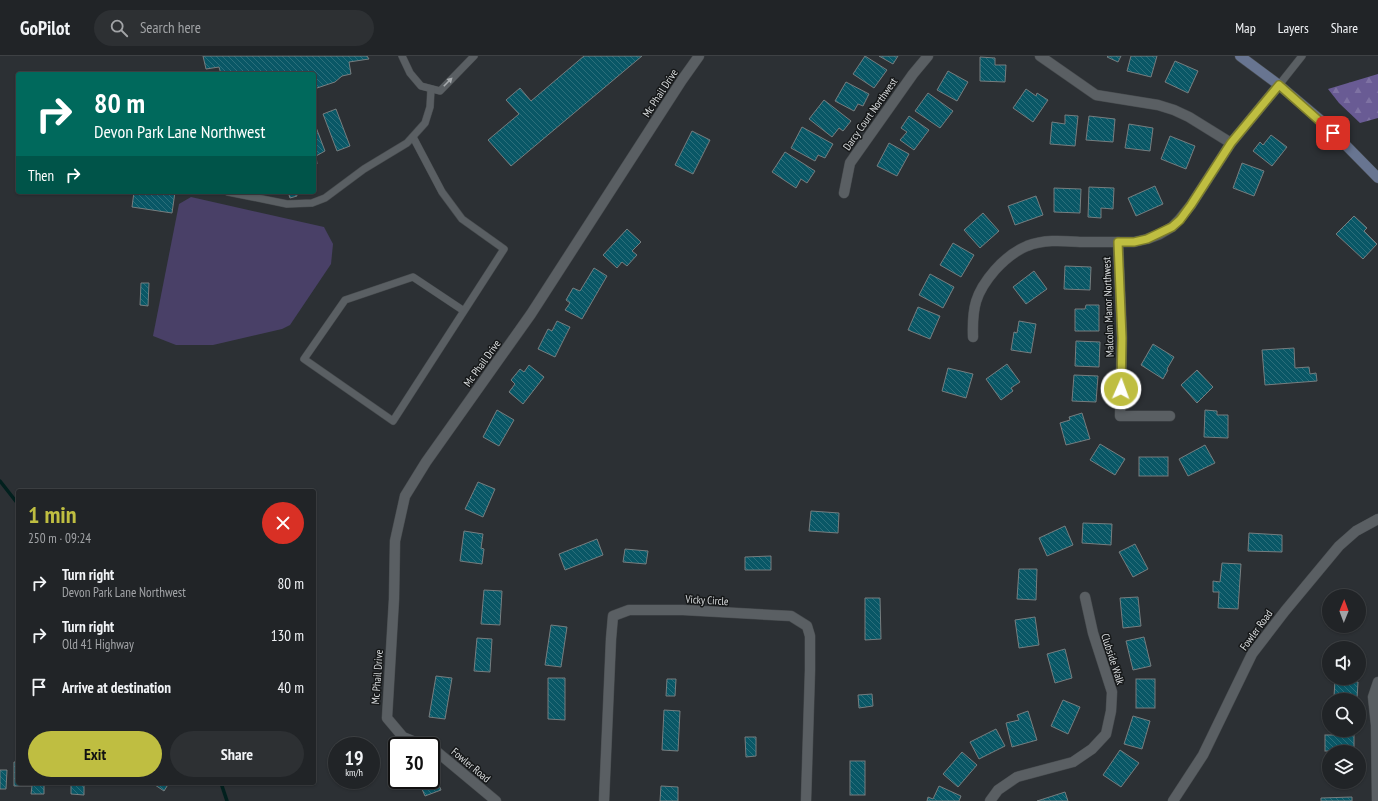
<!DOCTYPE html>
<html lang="en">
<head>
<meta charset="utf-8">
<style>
  :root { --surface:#212427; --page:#2d3033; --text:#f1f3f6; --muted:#a2a4a7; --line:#3e4144; --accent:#bfbe41 }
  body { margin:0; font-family:"PT Sans Narrow",sans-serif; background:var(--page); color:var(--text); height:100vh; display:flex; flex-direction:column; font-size:15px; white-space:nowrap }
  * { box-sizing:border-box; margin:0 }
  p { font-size:13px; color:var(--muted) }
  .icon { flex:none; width:22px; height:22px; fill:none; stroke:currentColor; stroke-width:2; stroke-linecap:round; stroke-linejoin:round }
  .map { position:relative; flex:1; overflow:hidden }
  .side { position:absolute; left:16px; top:433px; width:300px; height:296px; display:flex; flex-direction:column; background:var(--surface); border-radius:4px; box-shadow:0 1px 3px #0004,0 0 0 1px var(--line) }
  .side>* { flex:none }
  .top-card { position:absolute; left:16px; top:16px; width:300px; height:122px; border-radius:4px; box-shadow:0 1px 3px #0004,0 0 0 1px var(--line); background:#00695c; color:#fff; overflow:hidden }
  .needle { width:26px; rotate:1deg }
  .controls { position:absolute; left:1322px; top:533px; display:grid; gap:8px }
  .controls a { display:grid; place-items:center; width:44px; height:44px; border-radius:50%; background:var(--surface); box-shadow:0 1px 3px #0004,0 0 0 1px var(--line); font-size:20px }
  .speed { position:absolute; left:328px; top:681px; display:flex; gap:8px; font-size:20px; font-weight:700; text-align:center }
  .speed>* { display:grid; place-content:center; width:52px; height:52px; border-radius:50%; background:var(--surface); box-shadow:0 1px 3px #0004,0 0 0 1px var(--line); line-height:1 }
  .speed small { font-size:10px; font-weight:400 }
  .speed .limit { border:2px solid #111; border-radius:6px; background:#fff; color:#111 }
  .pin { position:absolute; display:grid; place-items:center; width:34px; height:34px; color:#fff; margin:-17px; border-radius:8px; box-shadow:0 2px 6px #0006 }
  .me { position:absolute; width:44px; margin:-22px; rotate:2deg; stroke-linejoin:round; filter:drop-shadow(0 0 3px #0008) }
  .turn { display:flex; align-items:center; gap:14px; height:84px; padding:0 12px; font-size:18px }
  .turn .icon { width:52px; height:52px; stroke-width:2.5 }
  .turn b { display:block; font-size:28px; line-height:34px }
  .then { display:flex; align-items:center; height:38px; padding:0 12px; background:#0003; gap:8px; font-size:15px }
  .round { display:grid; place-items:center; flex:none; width:42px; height:42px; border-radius:21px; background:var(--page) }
  .head { display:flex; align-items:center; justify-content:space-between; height:68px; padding:0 12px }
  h1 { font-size:24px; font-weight:700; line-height:30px; color:var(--accent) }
  .cta { display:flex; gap:8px; margin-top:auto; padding:8px 12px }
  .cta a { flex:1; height:46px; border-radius:24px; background:var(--accent); color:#111; font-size:16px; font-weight:700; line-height:46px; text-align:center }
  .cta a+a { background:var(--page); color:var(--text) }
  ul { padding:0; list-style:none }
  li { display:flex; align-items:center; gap:12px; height:52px; padding:0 12px }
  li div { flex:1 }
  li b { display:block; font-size:15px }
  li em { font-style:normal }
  header { display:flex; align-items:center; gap:24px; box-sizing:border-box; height:56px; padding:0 20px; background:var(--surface); border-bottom:1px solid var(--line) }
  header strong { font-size:19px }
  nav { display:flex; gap:22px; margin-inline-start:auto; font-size:14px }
  .search { width:280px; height:36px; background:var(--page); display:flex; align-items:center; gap:10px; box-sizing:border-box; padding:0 14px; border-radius:22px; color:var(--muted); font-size:15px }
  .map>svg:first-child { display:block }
</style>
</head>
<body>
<header>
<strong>GoPilot</strong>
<div class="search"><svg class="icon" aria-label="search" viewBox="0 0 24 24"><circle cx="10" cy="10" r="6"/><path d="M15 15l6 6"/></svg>Search here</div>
<nav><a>Map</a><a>Layers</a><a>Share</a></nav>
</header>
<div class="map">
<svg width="1378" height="745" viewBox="0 0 1378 745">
  <defs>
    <pattern id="forest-firs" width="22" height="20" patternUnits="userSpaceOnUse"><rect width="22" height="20" fill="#695b94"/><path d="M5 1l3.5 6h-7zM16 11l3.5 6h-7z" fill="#7e72a3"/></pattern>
    <pattern id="building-back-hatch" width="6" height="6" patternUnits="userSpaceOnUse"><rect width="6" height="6" fill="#095766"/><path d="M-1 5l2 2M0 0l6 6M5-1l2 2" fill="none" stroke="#2c6f7b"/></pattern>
  </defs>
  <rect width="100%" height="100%" fill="#2c3034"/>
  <polygon fill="url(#forest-firs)" points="1378,18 1378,62 1360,67 1339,47 1328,33"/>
  <polygon fill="#494067" points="191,141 324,171 333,188 331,208 290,269 282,273 213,289 176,289 153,280 179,148"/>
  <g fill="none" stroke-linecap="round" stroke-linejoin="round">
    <g stroke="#02201e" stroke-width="3.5">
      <polyline points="0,425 18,448"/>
      <polyline points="221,727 227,745"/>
    </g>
  </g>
  <g fill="url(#building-back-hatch)" stroke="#767d7f">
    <polygon points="203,0 367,0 369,3 349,6 351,18 342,20 335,26 314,33 314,18 221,18 219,11 206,13"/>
    <polygon points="584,0 642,0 511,110 488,84 519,58 506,44 520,32 531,45"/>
    <polygon points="865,0 887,14 874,32 853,18"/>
    <polygon points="879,0 898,0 893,8"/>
    <polygon points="1108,0 1121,0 1118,6 1107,1"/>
    <polygon points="1131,0 1157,0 1151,21 1127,15"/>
    <polygon points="980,1 995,2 995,9 1006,9 1005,26 980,25"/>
    <polygon points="1175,5 1198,15 1188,37 1165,26"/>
    <polygon points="948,15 968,26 957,45 937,34"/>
    <polygon points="846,26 869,38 863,50 858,48 854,55 835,45"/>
    <polygon points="1026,33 1036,40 1037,37 1048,44 1033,66 1013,52"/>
    <polygon points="928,37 953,55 940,72 915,55"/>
    <polygon points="824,44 851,65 843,75 839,72 832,81 809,63"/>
    <polygon points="336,53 350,90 337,95 323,58"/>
    <polygon points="1065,59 1078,60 1075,90 1050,88 1052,66 1065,68"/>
    <polygon points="909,60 929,74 914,94 900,84 907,76 901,72"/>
    <polygon points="1089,60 1115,63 1113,86 1086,84"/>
    <polygon points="314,66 325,95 316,100 317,108 314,110"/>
    <polygon points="1129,68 1153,72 1150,95 1125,92"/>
    <polygon points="802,71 833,88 825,102 818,99 815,105 791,92"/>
    <polygon points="692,75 710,84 693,118 675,109"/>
    <polygon points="1271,79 1287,91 1272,110 1253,95 1260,86 1263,89"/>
    <polygon points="1170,80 1195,90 1186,113 1161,103"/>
    <polygon points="889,87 909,98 897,120 877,110"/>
    <polygon points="785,96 815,115 807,127 801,123 796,132 772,116"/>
    <polygon points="1242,107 1264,115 1254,140 1233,132"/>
    <polygon points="1155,130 1163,148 1136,160 1128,142"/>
    <polygon points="1089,131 1114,132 1113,153 1101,152 1101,162 1088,161"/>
    <polygon points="1054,132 1081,133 1080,157 1054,156"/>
    <polygon points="134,136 175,136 172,157 132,151"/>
    <polygon points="288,136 296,136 297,140 290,142"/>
    <polygon points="1036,140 1043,159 1015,169 1008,150"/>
    <polygon points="983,157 999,175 980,192 964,174"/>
    <polygon points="1354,160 1367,172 1364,175 1377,188 1363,203 1336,178"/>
    <polygon points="627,173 641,186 632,195 637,199 627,210 622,206 617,212 603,199"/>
    <polygon points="953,187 974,199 961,221 940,209"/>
    <polygon points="1065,210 1091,211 1090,234 1064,233"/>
    <polygon points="594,212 607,220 582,263 565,254 570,247 566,244 573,232 580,235"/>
    <polygon points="1034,215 1047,233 1026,248 1013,231"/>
    <polygon points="930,218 954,231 943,252 919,239"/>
    <polygon points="141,227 149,227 148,250 140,249"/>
    <polygon points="1086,249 1099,249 1099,275 1075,275 1075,253 1085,253"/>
    <polygon points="918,251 940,260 930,283 908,274"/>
    <polygon points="557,265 570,271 555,301 538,293 548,273 552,275"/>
    <polygon points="1019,265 1036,268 1031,297 1011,294 1014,276 1017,277"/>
    <polygon points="1076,285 1100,286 1099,311 1075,310"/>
    <polygon points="1153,288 1174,301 1167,313 1168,314 1163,323 1141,309"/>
    <polygon points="1294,292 1295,312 1309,311 1310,318 1316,317 1317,325 1265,329 1262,294"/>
    <polygon points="1007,308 1020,326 1011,332 1013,335 1001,344 986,323"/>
    <polygon points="529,309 544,321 523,348 509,336 515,328 511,324 520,313 524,316"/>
    <polygon points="948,312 973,318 966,342 942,335"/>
    <polygon points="1197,314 1213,331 1197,347 1181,329"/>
    <polygon points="1074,319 1098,320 1096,346 1072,345"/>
    <polygon points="497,354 514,364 499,390 483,381"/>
    <polygon points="1205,354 1217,355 1217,359 1228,359 1228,382 1204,381"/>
    <polygon points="1082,357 1090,383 1066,389 1060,367 1070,364 1069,361"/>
    <polygon points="1100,388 1125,403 1115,419 1090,404"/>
    <polygon points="1205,389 1215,407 1188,420 1179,403"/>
    <rect x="1139" y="401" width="29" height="19"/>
    <polygon points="478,426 495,433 483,461 465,453"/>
    <polygon points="811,455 839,457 838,477 809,475"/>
    <polygon points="1083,467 1112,468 1111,489 1082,487"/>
    <polygon points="1065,470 1073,489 1047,500 1039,482"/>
    <polygon points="464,475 483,478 481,492 484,493 482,508 460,505"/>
    <polygon points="1249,477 1282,479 1282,496 1248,495"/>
    <polygon points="597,483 603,499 565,514 559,498"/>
    <polygon points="1135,488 1148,513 1133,521 1119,496"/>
    <polygon points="625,493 648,495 646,508 623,506"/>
    <polygon points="771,500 771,514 745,514 745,501"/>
    <polygon points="1222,507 1241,508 1238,553 1218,552 1219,536 1213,536 1213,525 1220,526"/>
    <polygon points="1019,513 1037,513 1036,544 1017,543"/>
    <polygon points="484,534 502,535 500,569 481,568"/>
    <polygon points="1138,541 1141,570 1123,572 1120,542"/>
    <polygon points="865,542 880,542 881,583 865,584"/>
    <polygon points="1035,561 1039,589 1019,592 1015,564"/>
    <polygon points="551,569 567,571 561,611 545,609"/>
    <polygon points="1144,581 1151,610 1133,614 1126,585"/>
    <polygon points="477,582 492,583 490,616 474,615"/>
    <polygon points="1065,593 1072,622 1055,627 1047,598"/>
    <polygon points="436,620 452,622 445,663 429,661"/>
    <polygon points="548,622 565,622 565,664 548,663"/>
    <polygon points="667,623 676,623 675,640 666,640"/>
    <rect x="1136" y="623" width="19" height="29"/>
    <polygon points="1335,624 1358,626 1357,642 1334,641"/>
    <polygon points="872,638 873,650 859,652 858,639"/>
    <polygon points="1063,644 1080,651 1068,678 1051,670"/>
    <polygon points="664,654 680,655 678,695 662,694"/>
    <polygon points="1028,655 1037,684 1012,691 1006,667 1019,664 1017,659"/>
    <polygon points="1133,660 1150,665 1142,693 1124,688"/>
    <polygon points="996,673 1005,690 979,703 970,686"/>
    <rect x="1325" y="679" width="29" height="16"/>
    <polygon points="745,681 756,681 756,700 746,701"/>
    <polygon points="1120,694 1139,707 1121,731 1103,719"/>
    <polygon points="962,696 977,709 958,731 943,718"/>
    <rect x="850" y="705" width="15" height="34"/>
    <polygon points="14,706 18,706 18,727 44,727 44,738 31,738 32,730 14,730"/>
    <polygon points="0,714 7,714 6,733 0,733"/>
    <polygon points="433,715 441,734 425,740 418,724 431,724 431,716"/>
    <polygon points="71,727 84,727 84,739 71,738"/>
    <polygon points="152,727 169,727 164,735"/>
    <polygon points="661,730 678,731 678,745 660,745"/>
    <polygon points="939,730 961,740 959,745 927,745 928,741 933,743"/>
    <polygon points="1065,736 1068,745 1037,745"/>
    <polygon points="1352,741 1352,745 1321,745 1321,742"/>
  </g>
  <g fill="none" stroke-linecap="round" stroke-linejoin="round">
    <g stroke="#474b4e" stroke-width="8">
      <g id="lane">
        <polyline points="402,0 410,17 421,30 440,35 474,0"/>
        <polyline points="1279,29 1302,0"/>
        <polyline points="413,81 442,136 462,163 504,193 393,365 304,303 345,244 413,221 464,255"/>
        <polyline points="228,136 287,148 312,147 325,142 364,113 407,87 425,67 430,51 431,33"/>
      </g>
    </g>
    <g stroke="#474b4e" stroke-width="11">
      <g id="street">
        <polyline points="1040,0 1096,39 1158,49 1174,54 1189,61 1231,87"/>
        <polyline points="844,137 850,107 913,18 928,0"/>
        <polyline points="1118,186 1122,282 1120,360 1170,360"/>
        <path d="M973,281C972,252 975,237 995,214C1004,204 1015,195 1027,190C1045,183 1064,185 1082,186C1099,186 1117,186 1134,186L1147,183L1160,178L1172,171L1179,164L1191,149L1231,87L1279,29"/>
        <polyline points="425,690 403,681 387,662 394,543 395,485 405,440 426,406 531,258 682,24 699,0"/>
        <polyline points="431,693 436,695 496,745"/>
        <polyline points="604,745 611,583 613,560 629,554 683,554 791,560 807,570 810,580 810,614 806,745"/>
        <polyline points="990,745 998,734 1017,721 1073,706 1092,693 1106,678 1111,655 1112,636 1093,577 1085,541"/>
        <polyline points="1173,745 1203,699 1252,598 1285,555 1339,490 1356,475 1378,463"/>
        <polyline points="1377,745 1376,669 1373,641 1378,626"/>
      </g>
    </g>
    <g stroke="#474b4e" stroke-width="11">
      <polyline id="secondary" points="1240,0 1279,29 1324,67 1378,122"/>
    </g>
    <use href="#lane" stroke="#5a5f63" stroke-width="7"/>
    <use href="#street" stroke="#5a5f63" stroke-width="10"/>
    <use href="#secondary" stroke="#687591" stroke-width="10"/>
  </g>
  <defs><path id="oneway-solid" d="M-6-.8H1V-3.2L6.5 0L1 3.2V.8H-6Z"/></defs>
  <use fill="#a6aaad" href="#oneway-solid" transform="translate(448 26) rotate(-45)"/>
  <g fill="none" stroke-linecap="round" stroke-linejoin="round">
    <g stroke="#7c7c2a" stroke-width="10">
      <polyline id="route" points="1121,333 1122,282 1118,186 1134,186 1147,183 1172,171 1180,164 1191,149 1231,87 1279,29 1333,77"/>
    </g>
    <use href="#route" stroke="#bfbe41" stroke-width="7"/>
  </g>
  <g text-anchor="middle" stroke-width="3" stroke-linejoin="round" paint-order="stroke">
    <g font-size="11" fill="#d9dcde" stroke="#161819">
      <text transform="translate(660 37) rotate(-57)" y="4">Mc Phail Drive</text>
      <text transform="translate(870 58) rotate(-55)" y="4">Darcy Court Northwest</text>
      <text transform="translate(1108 251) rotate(-92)" y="4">Malcolm Manor Northwest</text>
      <text transform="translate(482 307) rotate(-54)" y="4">Mc Phail Drive</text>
      <text transform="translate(707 544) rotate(3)" y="4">Vicky Circle</text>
      <text transform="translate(1256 574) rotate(-54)" y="4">Fowler Road</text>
      <text transform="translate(1113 603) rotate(72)" y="4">Clubside Walk</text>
      <text transform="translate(377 621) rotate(-86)" y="4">Mc Phail Drive</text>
      <text transform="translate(471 709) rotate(40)" y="4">Fowler Road</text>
    </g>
  </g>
</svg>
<div class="controls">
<a><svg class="needle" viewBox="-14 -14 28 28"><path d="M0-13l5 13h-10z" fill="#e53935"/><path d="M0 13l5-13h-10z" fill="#a2a4a7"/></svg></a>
<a><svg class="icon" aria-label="sound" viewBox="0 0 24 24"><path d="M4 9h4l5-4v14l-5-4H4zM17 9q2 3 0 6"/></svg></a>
<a><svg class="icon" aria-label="search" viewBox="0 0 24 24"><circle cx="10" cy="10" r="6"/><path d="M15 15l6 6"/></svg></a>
<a><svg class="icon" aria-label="layers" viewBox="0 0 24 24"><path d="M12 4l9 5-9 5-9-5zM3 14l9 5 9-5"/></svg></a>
</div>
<div class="speed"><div>19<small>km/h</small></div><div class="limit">30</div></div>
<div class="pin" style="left:1333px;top:77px;background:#d93025"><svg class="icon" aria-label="arrive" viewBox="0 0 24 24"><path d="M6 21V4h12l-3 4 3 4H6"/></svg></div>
<svg class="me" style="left:1121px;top:333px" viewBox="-20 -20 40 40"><circle r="17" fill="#bfbe41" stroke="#fff" stroke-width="3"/><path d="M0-11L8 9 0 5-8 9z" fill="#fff"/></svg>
<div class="top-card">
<div class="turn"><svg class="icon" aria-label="right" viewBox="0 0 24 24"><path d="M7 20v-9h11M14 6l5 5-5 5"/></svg><div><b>80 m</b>Devon Park Lane Northwest</div></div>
<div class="then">Then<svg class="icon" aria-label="right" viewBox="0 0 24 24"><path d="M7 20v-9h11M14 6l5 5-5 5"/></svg></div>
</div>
<section class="side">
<div class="head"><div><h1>1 min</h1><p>250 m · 09:24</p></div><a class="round" style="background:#d93025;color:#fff"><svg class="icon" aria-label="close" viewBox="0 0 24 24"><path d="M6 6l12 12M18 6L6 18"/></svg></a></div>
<ul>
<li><svg class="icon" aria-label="right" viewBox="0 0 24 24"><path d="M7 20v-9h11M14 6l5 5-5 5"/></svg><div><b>Turn right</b><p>Devon Park Lane Northwest</p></div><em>80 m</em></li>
<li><svg class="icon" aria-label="right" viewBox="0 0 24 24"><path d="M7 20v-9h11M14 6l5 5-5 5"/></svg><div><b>Turn right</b><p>Old 41 Highway</p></div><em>130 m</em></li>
<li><svg class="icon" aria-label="arrive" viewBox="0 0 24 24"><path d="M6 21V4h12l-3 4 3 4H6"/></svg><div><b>Arrive at destination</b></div><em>40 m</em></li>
</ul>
<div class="cta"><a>Exit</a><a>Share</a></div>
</section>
</div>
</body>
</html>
